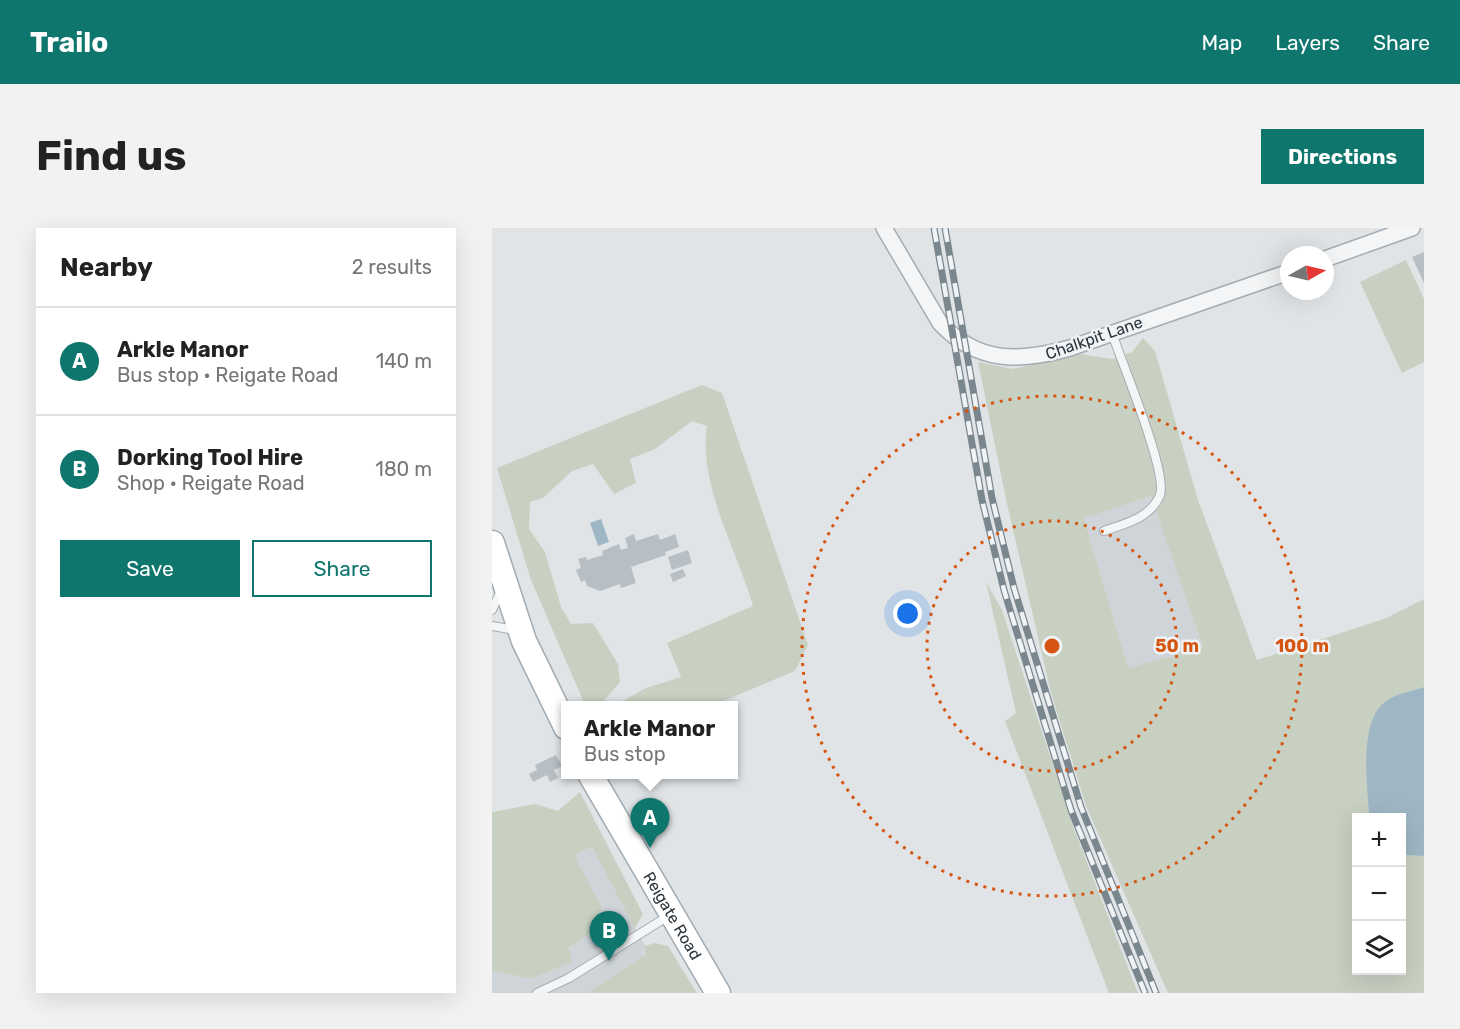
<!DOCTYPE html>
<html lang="en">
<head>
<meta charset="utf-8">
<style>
  :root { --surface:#fff; --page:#f2f2f2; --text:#222; --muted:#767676; --line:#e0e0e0; --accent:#0f766e }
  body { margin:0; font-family:Rubik,sans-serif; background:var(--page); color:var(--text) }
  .controls { position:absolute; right:18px; bottom:18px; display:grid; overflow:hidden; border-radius:0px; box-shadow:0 6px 24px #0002 }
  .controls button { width:54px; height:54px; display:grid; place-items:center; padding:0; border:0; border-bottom:2px solid var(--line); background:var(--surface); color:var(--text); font:30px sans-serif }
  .compass { position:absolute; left:788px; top:18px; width:54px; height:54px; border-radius:50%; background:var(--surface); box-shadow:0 6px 24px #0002; rotate:82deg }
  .you { position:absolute; left:416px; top:386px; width:21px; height:21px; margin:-15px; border:4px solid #fff; border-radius:50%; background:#1a73e8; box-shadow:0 0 0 9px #1a73e833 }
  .badge { display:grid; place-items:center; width:39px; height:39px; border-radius:50%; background:var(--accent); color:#fff; font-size:20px; font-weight:700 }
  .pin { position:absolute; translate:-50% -50px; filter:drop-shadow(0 2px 3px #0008) }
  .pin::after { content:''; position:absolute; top:32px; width:21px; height:18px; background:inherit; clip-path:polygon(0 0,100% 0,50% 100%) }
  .popup { position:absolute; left:69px; top:473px; width:177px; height:78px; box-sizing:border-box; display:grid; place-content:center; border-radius:0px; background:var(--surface); filter:drop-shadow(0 2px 4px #0005); font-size:20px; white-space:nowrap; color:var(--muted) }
  .popup b { font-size:22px; color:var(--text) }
  .popup::after { content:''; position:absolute; left:50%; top:100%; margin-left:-12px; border:12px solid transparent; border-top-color:var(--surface) }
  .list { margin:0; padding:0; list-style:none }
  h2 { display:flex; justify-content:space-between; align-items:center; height:78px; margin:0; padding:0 24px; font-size:26px }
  h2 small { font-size:20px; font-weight:400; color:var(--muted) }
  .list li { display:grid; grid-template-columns:39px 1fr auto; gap:18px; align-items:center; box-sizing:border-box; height:108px; padding:0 24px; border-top:2px solid var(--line) }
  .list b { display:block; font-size:22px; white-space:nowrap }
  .list p { margin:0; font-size:20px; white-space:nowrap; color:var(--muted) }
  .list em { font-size:20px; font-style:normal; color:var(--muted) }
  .actions { display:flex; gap:12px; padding:18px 24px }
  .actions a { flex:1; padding:14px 0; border:2px solid var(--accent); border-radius:0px; text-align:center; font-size:21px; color:var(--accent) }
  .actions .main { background:var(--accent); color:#fff }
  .icon { flex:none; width:33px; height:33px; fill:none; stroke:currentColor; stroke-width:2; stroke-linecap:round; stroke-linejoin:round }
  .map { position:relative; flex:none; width:932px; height:765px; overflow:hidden; border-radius:0px }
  header { display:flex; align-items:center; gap:36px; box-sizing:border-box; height:84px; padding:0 30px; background:var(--accent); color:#fff }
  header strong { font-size:28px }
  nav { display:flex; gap:33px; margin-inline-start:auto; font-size:21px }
  .intro { display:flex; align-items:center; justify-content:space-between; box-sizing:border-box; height:144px; padding:0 36px }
  h1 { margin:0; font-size:42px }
  .button { padding:15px 27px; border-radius:0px; background:var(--accent); color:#fff; font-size:21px; font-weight:700 }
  main { display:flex; gap:36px; padding:0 36px }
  aside { flex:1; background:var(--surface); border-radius:0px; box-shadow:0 6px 24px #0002 }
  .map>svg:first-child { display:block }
</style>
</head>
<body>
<header>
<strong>Trailo</strong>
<nav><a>Map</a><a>Layers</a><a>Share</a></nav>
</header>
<div class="intro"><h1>Find us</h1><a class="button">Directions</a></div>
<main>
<aside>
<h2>Nearby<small>2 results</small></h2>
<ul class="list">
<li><span class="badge">A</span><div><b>Arkle Manor</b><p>Bus stop · Reigate Road</p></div><em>140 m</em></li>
<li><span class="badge">B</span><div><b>Dorking Tool Hire</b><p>Shop · Reigate Road</p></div><em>180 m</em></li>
</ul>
<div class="actions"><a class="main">Save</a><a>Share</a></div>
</aside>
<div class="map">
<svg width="932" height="765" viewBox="0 0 932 765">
  <rect width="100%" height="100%" fill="#e0e4e7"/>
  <g fill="#cfd4d9">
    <polygon points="660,268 711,421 636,440 592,289"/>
    <polygon points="100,619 153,718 146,765 0,765 0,742 39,751 80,734 77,721 92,708 108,678 82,627"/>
  </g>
  <g fill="#c8d0c2" fill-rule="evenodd">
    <polygon points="914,32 932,71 932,134 910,145 868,54"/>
    <path d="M651 110 663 123 706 272 765 432 892 391 932 371V459L915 464 877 509 875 552 879 589 864 590V742H910V627L932 628V765H676L594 578 559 465 515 276 486 134 521 141 587 126 621 131 640 124ZM659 268 711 420 636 440 592 290Z"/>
    <path d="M210 157 230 165 316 417 303 443 222 477H124L154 460 189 449 175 415 261 378C245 322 206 257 215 198L200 193 163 221 138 231 144 255 122 266 101 236 80 243 51 270 38 274 37 301 53 324 69 379 79 396 101 395 126 436 128 454 108 477H93L39 352 5 240Z"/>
    <polygon points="494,354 510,382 582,601 646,765 617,765 513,493 524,485"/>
    <polygon points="88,564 151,686 143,700 100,619 82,627 109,678 109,697 77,720 80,734 39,751 0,742 0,584 43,576 66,583"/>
    <polygon points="163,715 176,718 205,765 95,765 153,727 153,718"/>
  </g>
  <g fill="#9fb7c4">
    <polygon points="109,291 117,314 106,318 98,295"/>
    <path d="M932 459V628L910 627V590L879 589 877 585C875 556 867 493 893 474 903 466 920 463 932 459Z"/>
  </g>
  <g fill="#b8bfc4">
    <polygon points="932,24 932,55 920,29"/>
    <polygon points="142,306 144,313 166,306 168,312 183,306 187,319 173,324 174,327 139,339 144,355 129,360 128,356 108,363 95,358 93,352 89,354 84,342 89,340 86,331 94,329 95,332 111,327 110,323 127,316 129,322 136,320 133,310"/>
    <polygon points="196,322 200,335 180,342 176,329"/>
    <polygon points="191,341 194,348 181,354 178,346"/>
    <polygon points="64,527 70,538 62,542 66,550 58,554 55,547 41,554 37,546 45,542 43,537"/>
    <polygon points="116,699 122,712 103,720 97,708"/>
  </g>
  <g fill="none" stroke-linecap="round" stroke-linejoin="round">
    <g stroke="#a6acb1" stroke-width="10">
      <g id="lane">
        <path d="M612 303C632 296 659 290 668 267 676 244 629 133 620 105"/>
        <polyline points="0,382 8,365"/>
        <polyline points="0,398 23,402"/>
        <polyline points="45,765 77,750 178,687"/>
      </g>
    </g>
    <g stroke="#a6acb1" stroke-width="18">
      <g id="street">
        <path d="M392 0 448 95C486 136 528 134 578 120L797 44"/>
        <polyline points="833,31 920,0"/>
      </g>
    </g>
    <g stroke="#a1abb2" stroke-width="27">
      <g id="primary">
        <polyline points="0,315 32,413 74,499"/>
        <path id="s1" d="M98 546 226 765"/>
      </g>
    </g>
    <use href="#lane" stroke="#f3f5f6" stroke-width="8"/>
    <use href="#street" stroke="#f3f5f6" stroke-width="15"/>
    <use href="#primary" stroke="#fff" stroke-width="24"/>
    <g stroke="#7b878f" stroke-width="7">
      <g id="rail">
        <polyline points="442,0 490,272 512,362 579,582 653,765"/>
        <polyline points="453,0 500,270 522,360 589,579 664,765"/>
      </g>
    </g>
    <use href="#rail" stroke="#f0f3f5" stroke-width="4.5" stroke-dasharray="14" stroke-linecap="butt"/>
  </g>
  <g fill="none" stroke="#d55511" stroke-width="3" stroke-dasharray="3 6">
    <circle cx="560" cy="418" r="125"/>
    <circle cx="560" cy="418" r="250"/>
  </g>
  <g text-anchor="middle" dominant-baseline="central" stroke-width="5" stroke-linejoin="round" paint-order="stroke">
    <g font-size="16" fill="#2b353d" stroke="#f0f3f5">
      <text transform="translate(602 110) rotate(-19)">Chalkpit Lane</text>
      <text stroke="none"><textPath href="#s1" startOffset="164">Reigate Road</textPath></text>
    </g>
  </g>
  <circle cx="560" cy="418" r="9" fill="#d55511" stroke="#f0f3f5" stroke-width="3"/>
  <g font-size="18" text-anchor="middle" font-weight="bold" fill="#d55511" stroke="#f0f3f5" stroke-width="5" stroke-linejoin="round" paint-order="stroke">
    <text x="685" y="424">50 m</text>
    <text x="810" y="424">100 m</text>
  </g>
</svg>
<div class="controls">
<button>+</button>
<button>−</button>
<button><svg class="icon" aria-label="layers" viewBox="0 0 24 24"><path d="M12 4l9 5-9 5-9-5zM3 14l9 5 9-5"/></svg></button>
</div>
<svg class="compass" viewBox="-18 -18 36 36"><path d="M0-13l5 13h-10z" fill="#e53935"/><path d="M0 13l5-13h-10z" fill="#767676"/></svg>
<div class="you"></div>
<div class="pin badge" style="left:158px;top:620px">A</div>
<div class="popup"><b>Arkle Manor</b>Bus stop</div>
<div class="pin badge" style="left:117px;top:733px">B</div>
</div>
</main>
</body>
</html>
